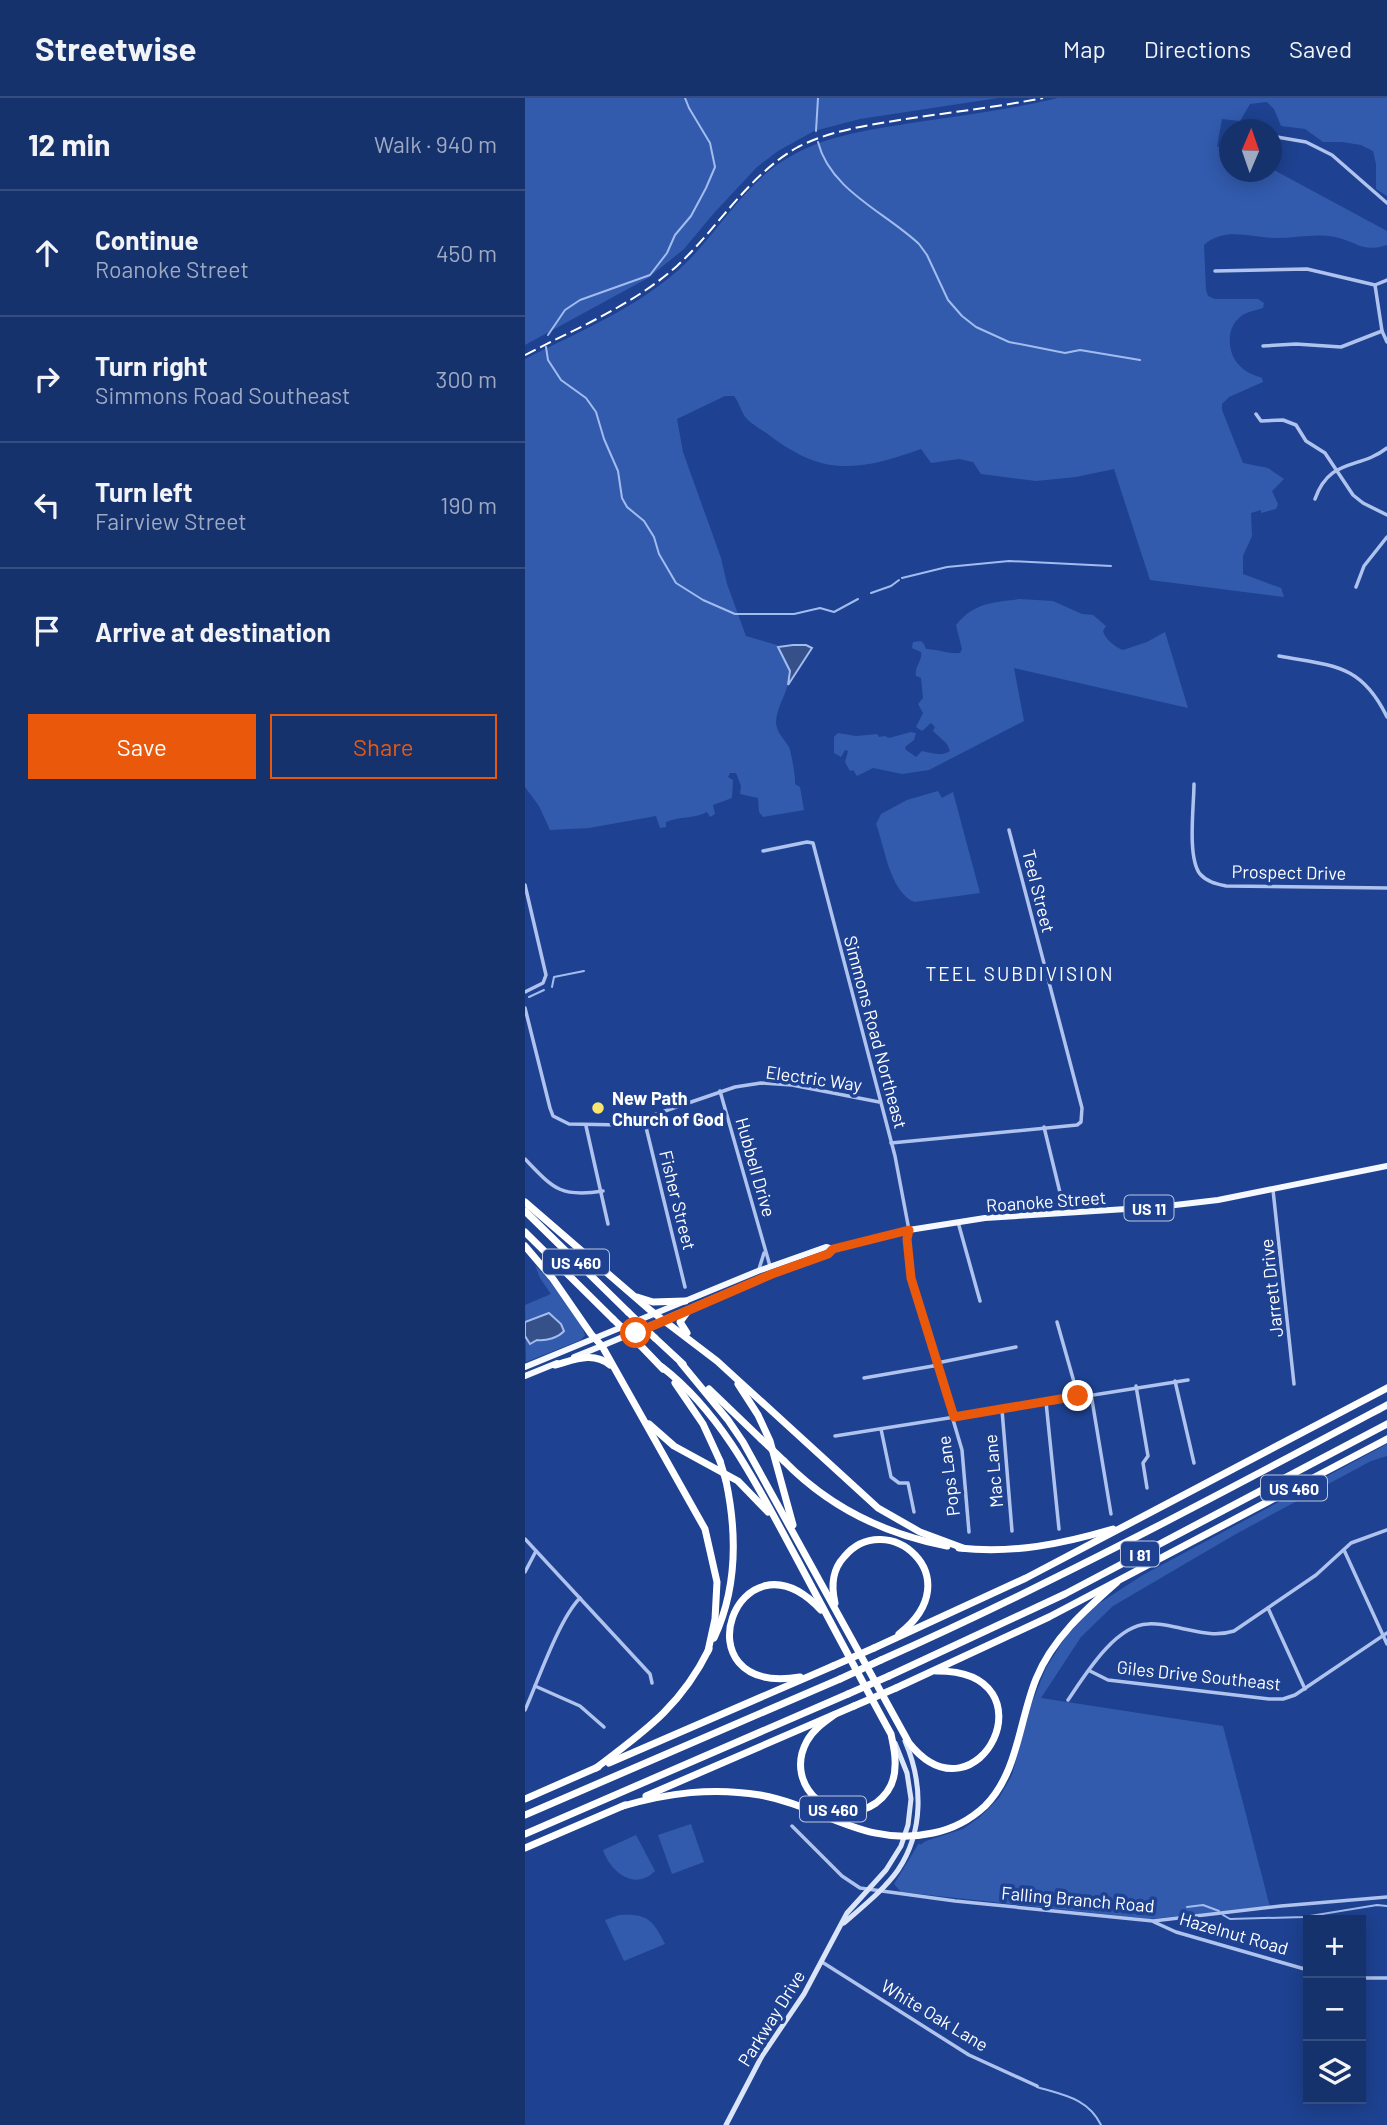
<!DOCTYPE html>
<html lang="en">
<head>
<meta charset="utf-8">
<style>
  :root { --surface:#16326d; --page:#1f3a72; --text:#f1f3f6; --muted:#9eaac2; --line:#354d80; --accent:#ea580c }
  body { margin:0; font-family:Barlow,sans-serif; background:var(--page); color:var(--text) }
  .controls { position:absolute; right:21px; bottom:21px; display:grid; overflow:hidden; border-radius:0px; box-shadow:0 4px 18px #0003 }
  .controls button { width:63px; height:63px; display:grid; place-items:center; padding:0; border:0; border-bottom:2px solid var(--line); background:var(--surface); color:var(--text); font:35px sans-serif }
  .compass { position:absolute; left:694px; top:21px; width:63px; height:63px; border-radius:50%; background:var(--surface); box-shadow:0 4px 18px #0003; rotate:2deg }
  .stop { position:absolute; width:21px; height:21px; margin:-16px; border:5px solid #ea580c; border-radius:50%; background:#fff }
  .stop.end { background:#ea580c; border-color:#fff; box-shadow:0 2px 7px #0008 }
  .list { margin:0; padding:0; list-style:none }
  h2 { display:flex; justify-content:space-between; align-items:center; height:91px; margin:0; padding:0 28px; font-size:30px }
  h2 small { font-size:23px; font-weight:400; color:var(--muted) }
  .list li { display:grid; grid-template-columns:46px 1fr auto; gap:21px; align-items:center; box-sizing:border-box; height:126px; padding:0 28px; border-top:2px solid var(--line) }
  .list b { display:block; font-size:26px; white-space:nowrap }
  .list p { margin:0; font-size:23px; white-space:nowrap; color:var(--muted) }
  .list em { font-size:23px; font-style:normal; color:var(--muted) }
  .actions { display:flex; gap:14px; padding:21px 28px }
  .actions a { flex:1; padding:16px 0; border:2px solid var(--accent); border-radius:0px; text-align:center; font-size:24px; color:var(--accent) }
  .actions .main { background:var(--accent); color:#fff }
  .icon { flex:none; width:38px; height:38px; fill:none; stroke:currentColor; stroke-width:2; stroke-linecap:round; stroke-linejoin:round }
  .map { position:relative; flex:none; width:862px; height:2027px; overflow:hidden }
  header { display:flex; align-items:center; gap:42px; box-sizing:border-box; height:98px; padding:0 35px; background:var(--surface); border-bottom:2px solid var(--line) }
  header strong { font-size:33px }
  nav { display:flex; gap:38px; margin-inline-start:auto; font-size:24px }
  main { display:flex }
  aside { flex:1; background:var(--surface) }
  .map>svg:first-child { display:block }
</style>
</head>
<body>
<header>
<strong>Streetwise</strong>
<nav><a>Map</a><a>Directions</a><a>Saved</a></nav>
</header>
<main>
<aside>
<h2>12 min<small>Walk · 940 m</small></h2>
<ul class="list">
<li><svg class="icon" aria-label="ahead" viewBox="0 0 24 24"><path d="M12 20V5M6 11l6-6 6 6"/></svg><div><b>Continue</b><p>Roanoke Street</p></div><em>450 m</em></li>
<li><svg class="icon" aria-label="right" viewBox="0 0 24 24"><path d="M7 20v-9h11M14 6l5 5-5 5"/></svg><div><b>Turn right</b><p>Simmons Road Southeast</p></div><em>300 m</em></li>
<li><svg class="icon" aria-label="left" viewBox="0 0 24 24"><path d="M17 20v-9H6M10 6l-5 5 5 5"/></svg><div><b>Turn left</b><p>Fairview Street</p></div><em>190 m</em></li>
<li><svg class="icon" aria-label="arrive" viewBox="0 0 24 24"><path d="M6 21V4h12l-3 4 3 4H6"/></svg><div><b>Arrive at destination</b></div></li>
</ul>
<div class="actions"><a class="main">Save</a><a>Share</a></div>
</aside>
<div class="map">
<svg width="862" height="2027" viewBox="0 0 862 2027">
  <rect width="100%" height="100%" fill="#1e4291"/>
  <g fill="#325bae">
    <polygon points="0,0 473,0 335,21 289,33 253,53 232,69 189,115 159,151 123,180 0,247"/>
    <path d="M533 0H862V98L851 91V66L848 53 836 47 817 44H798L780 31 756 28 749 11 742 4 725 6 715 23 697 21 692 48 704 58V74H746L747 71 862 133V147C838 155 832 144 810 139 790 135 771 140 751 140 726 140 700 128 679 147L681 192 683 198 690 201H733L739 205 738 210C729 213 719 214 713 221 701 232 703 255 713 266 720 274 728 277 737 280L738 284 704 299 697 306V312L718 365 743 370 759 381 747 393 753 406 751 411 736 415V412L726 415 727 438 718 458V476L756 490 759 499 625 482 589 371 551 379 511 383 456 376 448 364 434 361 406 365 396 351C334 373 299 379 244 337 237 332 228 327 222 321 216 315 215 305 209 298H200L152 321 158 354 196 460 202 486 221 538 252 547C255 556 263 563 264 572 267 590 251 607 251 625 252 635 259 641 264 649 266 653 271 681 270 686L275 689 279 712 238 719 234 714 233 700 215 696 216 688 211 675H205L203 679 208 682 207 700 188 707 190 716 185 719 182 714C169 721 154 718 141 724V729L135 730 131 718 64 730 25 732 14 708 0 689V261C55 233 115 209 160 166 196 131 222 81 268 57 302 38 342 32 380 26 431 18 483 12 533 0Z"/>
    <path d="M494 501 528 503 557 516 568 517 581 528 578 533C580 541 590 549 598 552L622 544 640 534 663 610 489 570 499 623 404 672 377 676 348 670 332 678 328 672 325 673 320 664 323 653 320 652 316 659 309 655V639L313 635 331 638 352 636 354 639 360 638 364 640 386 634 391 635 389 642 380 649 381 652 391 659 397 653C407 655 416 659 425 653L422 646 408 633 410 629 406 625 397 633 391 629 398 615 393 606 398 600 396 580 391 578C389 569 398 562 396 554L387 550 388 544 396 543 399 546 401 551C412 551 421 556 435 555L437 551 431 527C450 504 466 505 494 501Z"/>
    <path d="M413 693 417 700 428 694 455 795 389 804C364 792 360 749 351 726L356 716 382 702Z"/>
    <path d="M10 1167C27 1185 53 1214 60 1237L56 1242 1 1264 0 1207 26 1196 15 1180Z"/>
    <polygon points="862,1346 862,1358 846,1363 711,1436 588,1508 556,1539 516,1600 698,1628 745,1809 624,1821 376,1794 369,1786 394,1745 395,1747 401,1743 438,1731 455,1719 474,1700 487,1677 506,1607 521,1570 541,1538 570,1508 618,1477"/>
    <polygon points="166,1726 179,1764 147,1776 133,1737"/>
    <path d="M111 1737 130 1773C110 1793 86 1775 78 1752Z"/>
    <path d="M94 1817C122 1815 128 1822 140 1846L99 1863 80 1822Z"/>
  </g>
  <g fill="#36508a" stroke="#a2bcef" stroke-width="2">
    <polygon points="268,547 281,547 287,550 263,587 265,573 253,549"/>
    <path d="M24 1215 36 1226 39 1233C33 1240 21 1243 12 1242L5 1246 0 1238V1224Z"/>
  </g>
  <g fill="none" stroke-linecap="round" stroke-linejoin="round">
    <g stroke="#a2bcef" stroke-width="2">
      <polyline points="291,33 293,0"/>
      <path d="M293 44C305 92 360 114 394 146L402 157 423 202 437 218 451 229 484 244 505 248 540 255 555 252 615 262"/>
      <polyline points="23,237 40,212 55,202 125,177 142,155 150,137 166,118 181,90 190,69 185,45 164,10 160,0"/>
      <polyline points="21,249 23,262 36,282 61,300 71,314 79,341 93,373 97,400 102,409 119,423 129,439 134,456 151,485 178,502 210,516 269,516 295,510 309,514 333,501"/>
      <polyline points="377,480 422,469 484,463 586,468"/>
      <polyline points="346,495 366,488 374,482"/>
      <polyline points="27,889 29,879 59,873"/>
      <polyline points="4,899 19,892"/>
      <polyline points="662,1809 678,1807 694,1813"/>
      <polyline points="698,1817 705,1821 779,1819 852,1807 862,1808"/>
      <path d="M512 1989C538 1997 563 2000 576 2027"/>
    </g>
    <g stroke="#afc3ee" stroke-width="3.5">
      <polyline points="746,38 781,44 807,57 862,105"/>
      <polyline points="690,173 782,171 850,187 862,182"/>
      <polyline points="850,187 857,233 862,244"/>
      <polyline points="738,248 771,246 816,249 857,233"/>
      <polyline points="731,316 736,323 758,322 771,327 781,343 800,355 828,397 838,405 862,417"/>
      <path d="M790 401C805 359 834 372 862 350"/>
      <polyline points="831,489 839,468 862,439"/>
      <path d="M754 558C807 568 836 565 862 619"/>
      <path d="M669 686C669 708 662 759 675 776 682 784 692 786 701 788L862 790"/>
      <polyline points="238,753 282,744 288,745 370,1058 384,1132 382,1141 386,1180 437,1352 444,1434"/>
      <polyline points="0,787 21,877 18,885 0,894"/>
      <polyline points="0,910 25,1010 28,1018 44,1026 99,1027 210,989 236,985 267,987 354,1004"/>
      <polyline points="195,993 245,1168"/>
      <polyline points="119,1021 160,1189"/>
      <polyline points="61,1028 83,1126"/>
      <polyline points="519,1029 540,1115"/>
      <polyline points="366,1045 552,1027 556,1024 557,1010 484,732"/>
      <path d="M0 1061C28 1090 35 1100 78 1093"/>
      <polyline points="748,1092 769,1286"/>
      <polyline points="433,1124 455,1203"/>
      <polyline points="234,1171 239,1155"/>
      <polyline points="532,1224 553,1298"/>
      <polyline points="339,1280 408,1268 412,1265 491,1249"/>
      <polyline points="650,1283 669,1365"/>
      <polyline points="611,1288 623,1358 618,1365 622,1390"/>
      <polyline points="566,1296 586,1416"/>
      <polyline points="521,1304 534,1431"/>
      <polyline points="477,1312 487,1433"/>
      <polyline points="356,1331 366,1379 374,1385 383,1385 389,1414"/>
      <polyline points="310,1338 663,1282"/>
      <polyline points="0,1441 125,1576 127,1585"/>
      <polyline points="819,1452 862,1546"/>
      <polyline points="0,1474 11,1453"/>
      <polyline points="743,1510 780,1591"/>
      <polyline points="565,1573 583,1582 744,1601 758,1601 770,1597 862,1535"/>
      <polyline points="10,1588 55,1608 79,1629"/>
      <path d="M543 1602C560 1577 590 1527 623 1526 634 1525 645 1528 655 1530 674 1534 690 1539 709 1533L791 1477 826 1445 862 1432"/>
      <path d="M0 1612C13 1583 34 1521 55 1500"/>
      <polyline points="267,1728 317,1778 335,1790 430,1803 628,1823 756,1808 862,1799"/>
      <polyline points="629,1824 651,1834 783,1872"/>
      <polyline points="297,1864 444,1957 512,1988"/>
      <polyline points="836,1880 862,1880"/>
    </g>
    <g stroke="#dbe5fa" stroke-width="5">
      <path d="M319 1825C337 1809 359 1792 373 1772 399 1733 398 1685 380 1643"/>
      <polyline points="201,2027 237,1958 279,1896 322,1815 361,1772 376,1748 383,1727 386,1701 382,1675 370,1645"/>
    </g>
    <g stroke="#f5f8ff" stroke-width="6">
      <path d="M49 1259C134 1226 216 1184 303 1156L308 1151"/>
      <polyline points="0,1269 233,1173 301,1149 308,1151 384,1132 460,1120 633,1109 693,1102 862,1068"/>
      <polyline points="0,1278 32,1265"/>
    </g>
    <g stroke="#fff" stroke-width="7">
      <polyline points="0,1104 125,1212 192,1263 353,1410 395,1434 438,1450"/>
      <polyline points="0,1113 103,1214"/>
      <polyline points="0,1134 88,1221"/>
      <polyline points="0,1148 28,1181 66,1236 77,1248 180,1431 192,1484 190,1521 183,1553"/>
      <polyline points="112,1199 128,1204 160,1203"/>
      <polyline points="162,1235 155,1224 163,1213"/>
      <polyline points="130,1240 158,1266"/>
      <polyline points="115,1247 138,1271"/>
      <path d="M156 1265 203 1322 218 1344 384 1645C453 1731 532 1572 411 1573"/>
      <path d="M30 1267C49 1262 68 1253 85 1267"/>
      <path d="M137 1269C200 1318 235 1393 272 1461 303 1519 334 1578 366 1636 368 1646 371 1657 370 1668 370 1683 363 1696 351 1705 310 1733 257 1688 282 1643 288 1632 298 1625 309 1617"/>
      <polyline points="150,1285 178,1326 195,1363"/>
      <polyline points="213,1286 233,1317 245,1343 268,1427"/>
      <polyline points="184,1291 236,1341"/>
      <polyline points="124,1326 149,1348 213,1383 243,1414"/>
      <path d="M259 1363C304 1409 359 1436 422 1448"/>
      <path d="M434 1450C488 1456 537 1446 588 1431"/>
      <path d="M310 1505C306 1488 307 1472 319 1459 361 1408 448 1479 374 1536"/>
      <path d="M189 1540C212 1491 212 1435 201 1383"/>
      <polyline points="349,1550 501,1480 862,1290"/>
      <path d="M356 1562C529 1485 695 1396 862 1307"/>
      <polyline points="364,1578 540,1496 862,1326"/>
      <path d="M275 1579C150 1599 213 1423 296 1512"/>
      <polyline points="371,1590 524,1519 862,1341"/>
      <polyline points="84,1665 308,1568"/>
      <path d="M71 1670C120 1633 156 1608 184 1551"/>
      <polyline points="121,1698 329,1608"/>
      <polyline points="0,1701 73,1669"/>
      <path d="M98 1708C143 1695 187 1689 235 1697 297 1708 340 1750 408 1735 428 1731 445 1722 460 1708 493 1675 494 1623 511 1581 527 1541 560 1512 592 1484"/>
      <polyline points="0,1717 315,1581"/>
      <polyline points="0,1736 323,1596"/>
      <polyline points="0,1750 100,1707"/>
    </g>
    <path stroke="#fff" stroke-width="2" stroke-dasharray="12 5" stroke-linecap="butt" d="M0 257C52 230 108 207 152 168 193 130 223 77 273 49 306 32 345 27 381 21 427 14 473 9 518 0"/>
    <g stroke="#fff" stroke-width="7">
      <polyline points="103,1214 130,1240"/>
      <polyline points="88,1221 115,1247"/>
      <polyline points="236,1341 259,1363"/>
      <polyline points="195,1363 201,1383"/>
      <polyline points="308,1568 349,1550"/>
      <polyline points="315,1581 356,1562"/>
      <polyline points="323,1596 364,1578"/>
      <polyline points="329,1608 371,1590"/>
    </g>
  </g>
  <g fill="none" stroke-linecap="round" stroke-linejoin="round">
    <polyline stroke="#ea580c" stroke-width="9" points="111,1235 247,1176 303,1156 308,1151 384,1132 382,1141 386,1180 429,1319 553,1298"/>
  </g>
  <circle fill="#fce56e" stroke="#1e4291" stroke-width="2.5" cx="73" cy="1010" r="7"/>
  <g text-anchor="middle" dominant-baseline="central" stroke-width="7" stroke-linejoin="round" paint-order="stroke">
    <g fill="#1e4291" stroke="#bcc6de" stroke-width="2">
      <rect x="599.5" y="1097.5" width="49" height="25" rx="5"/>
      <rect x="18" y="1151.5" width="66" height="25" rx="5"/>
      <rect x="736" y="1377.5" width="66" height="25" rx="5"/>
      <rect x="596" y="1443.5" width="38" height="25" rx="5"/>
      <rect x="275" y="1698.5" width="66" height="25" rx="5"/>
    </g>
    <g font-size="16" font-weight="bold" fill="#fff">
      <text x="624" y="1110">US 11</text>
      <text x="51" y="1164">US 460</text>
      <text x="769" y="1390">US 460</text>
      <text x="615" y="1456">I 81</text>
      <text x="308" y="1711">US 460</text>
    </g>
    <g font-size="18" fill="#fff" stroke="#1e4291">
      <text transform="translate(764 774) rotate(1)">Prospect Drive</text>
      <text transform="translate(514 793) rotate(76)">Teel Street</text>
      <text transform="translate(351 934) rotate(75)">Simmons Road Northeast</text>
      <text transform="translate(289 980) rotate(8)">Electric Way</text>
      <text transform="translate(231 1069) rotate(74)">Hubbell Drive</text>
      <text transform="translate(153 1102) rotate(76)">Fisher Street</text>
      <text transform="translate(521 1103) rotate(-4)">Roanoke Street</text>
      <text transform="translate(746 1190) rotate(-96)">Jarrett Drive</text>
      <text transform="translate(468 1373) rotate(-95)">Mac Lane</text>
      <text transform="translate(423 1378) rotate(-97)">Pops Lane</text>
      <text transform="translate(674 1577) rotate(6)">Giles Drive Southeast</text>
      <text transform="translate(553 1801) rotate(5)">Falling Branch Road</text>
      <text transform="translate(709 1835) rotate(16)">Hazelnut Road</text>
      <text transform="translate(410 1917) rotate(31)">White Oak Lane</text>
      <text transform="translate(246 1920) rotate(-58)">Parkway Drive</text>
    </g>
    <g font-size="18" font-weight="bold" fill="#fff" stroke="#1e4291" text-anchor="start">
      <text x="87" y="1000">New Path<tspan x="87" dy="21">Church of God</tspan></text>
    </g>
    <g font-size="19" letter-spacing="2" fill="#fff" stroke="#1e4291">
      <text x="495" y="875">TEEL SUBDIVISION</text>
    </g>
  </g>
</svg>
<div class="controls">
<button>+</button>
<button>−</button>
<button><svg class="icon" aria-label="layers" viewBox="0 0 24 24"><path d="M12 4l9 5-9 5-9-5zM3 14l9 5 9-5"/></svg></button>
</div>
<svg class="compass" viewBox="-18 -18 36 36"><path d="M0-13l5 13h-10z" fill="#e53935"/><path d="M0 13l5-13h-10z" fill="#9eaac2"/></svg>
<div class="stop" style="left:111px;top:1235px"></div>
<div class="stop end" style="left:553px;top:1298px"></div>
</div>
</main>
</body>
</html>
